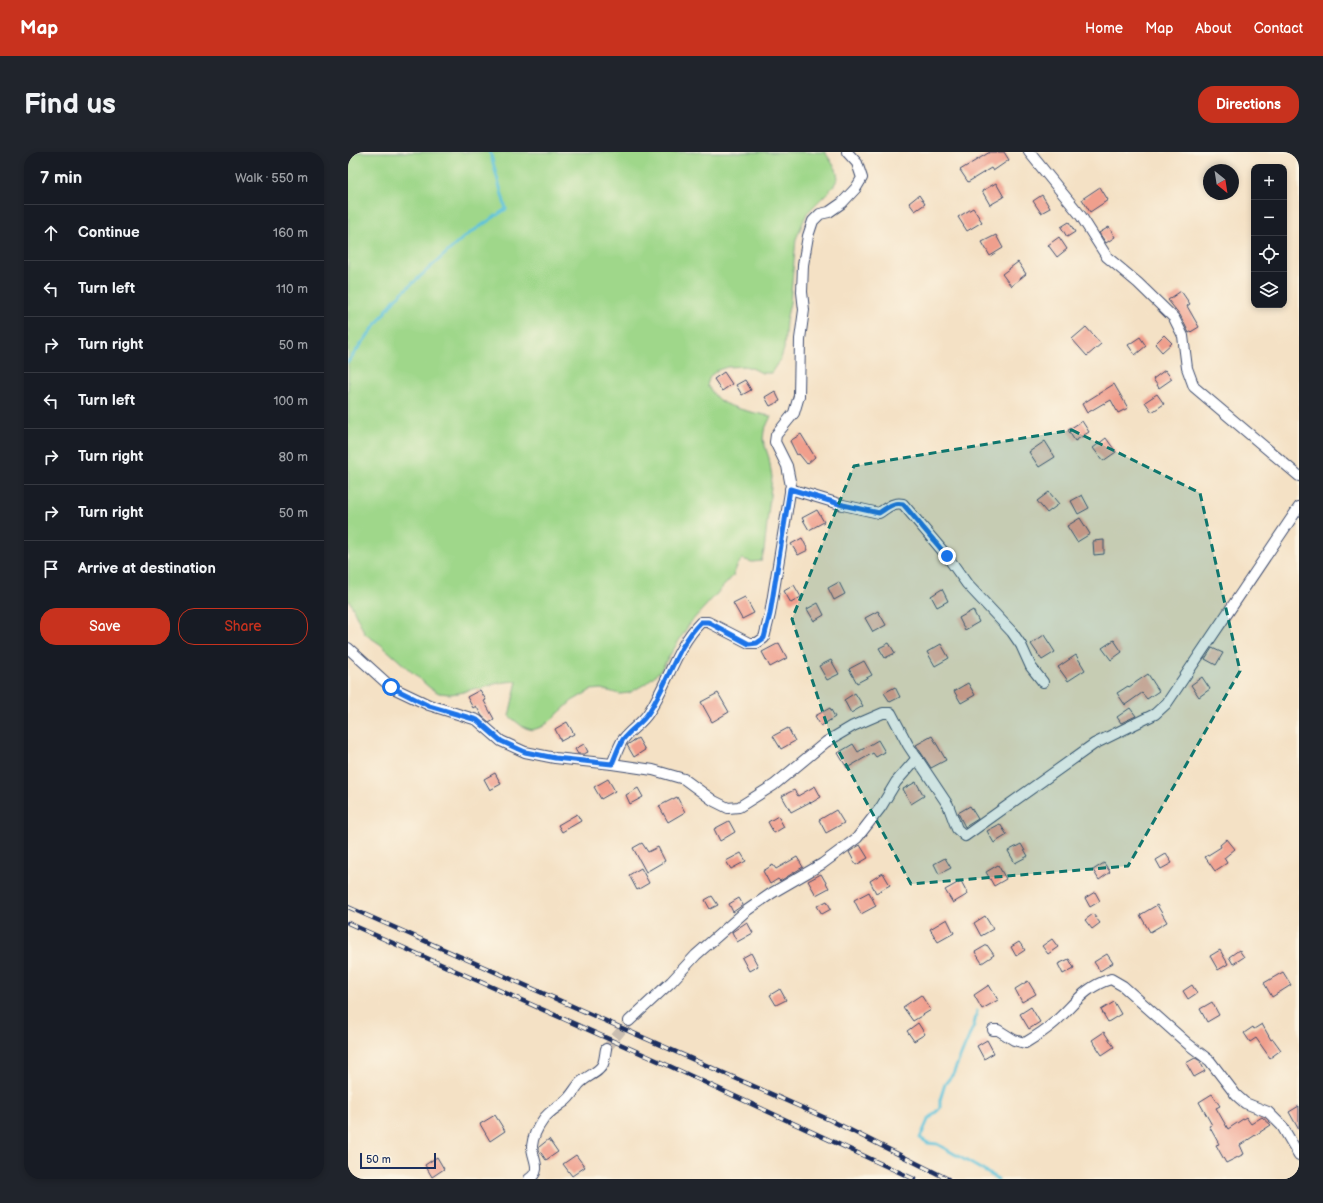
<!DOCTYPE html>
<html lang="en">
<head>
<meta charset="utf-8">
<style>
  :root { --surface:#171b24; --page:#20242c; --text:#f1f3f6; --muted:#9ea1a6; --line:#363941; --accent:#c8321e }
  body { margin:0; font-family:"Balsamiq Sans",sans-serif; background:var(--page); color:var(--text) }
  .controls { position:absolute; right:12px; top:12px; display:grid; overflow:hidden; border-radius:8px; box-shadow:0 2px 6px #0003 }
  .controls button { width:36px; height:36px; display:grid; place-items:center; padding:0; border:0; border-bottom:1px solid var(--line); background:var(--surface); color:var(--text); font:20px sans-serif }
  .compass { position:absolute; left:855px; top:12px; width:36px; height:36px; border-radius:50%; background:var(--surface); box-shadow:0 2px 6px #0003; rotate:150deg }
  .scale { position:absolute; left:12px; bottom:10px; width:76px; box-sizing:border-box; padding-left:4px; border:2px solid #1b2f5e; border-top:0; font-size:11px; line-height:14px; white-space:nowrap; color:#1b2f5e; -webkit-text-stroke:3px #fcf5e5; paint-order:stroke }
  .stop { position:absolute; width:12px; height:12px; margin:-9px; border:3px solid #1a73e8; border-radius:50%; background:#fff }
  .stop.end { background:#1a73e8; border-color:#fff; box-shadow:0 1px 4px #0008 }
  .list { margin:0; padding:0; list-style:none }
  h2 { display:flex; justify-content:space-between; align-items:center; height:52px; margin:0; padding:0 16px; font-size:17px }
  h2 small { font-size:13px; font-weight:400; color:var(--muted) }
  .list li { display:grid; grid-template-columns:26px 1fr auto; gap:12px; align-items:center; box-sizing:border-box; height:56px; padding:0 16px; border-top:1px solid var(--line) }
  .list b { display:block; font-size:15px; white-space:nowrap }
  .list em { font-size:13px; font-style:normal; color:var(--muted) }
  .actions { display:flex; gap:8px; padding:12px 16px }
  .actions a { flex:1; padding:9px 0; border:1px solid var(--accent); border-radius:16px; text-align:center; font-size:14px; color:var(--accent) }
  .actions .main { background:var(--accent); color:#fff }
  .icon { flex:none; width:22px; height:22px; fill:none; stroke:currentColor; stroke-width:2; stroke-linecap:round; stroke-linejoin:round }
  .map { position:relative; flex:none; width:951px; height:1027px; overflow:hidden; border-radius:16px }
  header { display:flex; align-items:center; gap:24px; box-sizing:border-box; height:56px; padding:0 20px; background:var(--accent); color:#fff }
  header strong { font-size:19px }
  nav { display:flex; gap:22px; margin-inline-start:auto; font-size:14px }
  .intro { display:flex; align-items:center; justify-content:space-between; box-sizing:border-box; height:96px; padding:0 24px }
  h1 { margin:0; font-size:28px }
  .button { padding:10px 18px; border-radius:16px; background:var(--accent); color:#fff; font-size:14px; font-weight:700 }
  main { display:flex; gap:24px; padding:0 24px }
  aside { flex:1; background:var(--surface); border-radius:16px; box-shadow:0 2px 6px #0003 }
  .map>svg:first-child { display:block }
</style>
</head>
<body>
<header>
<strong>Map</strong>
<nav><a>Home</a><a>Map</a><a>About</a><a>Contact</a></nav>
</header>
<div class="intro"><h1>Find us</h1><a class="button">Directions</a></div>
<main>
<aside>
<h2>7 min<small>Walk · 550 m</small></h2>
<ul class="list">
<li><svg class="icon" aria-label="ahead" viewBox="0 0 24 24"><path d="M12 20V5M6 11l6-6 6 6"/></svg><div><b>Continue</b></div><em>160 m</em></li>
<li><svg class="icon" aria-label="left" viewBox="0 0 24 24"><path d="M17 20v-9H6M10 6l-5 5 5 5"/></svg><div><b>Turn left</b></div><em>110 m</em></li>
<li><svg class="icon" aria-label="right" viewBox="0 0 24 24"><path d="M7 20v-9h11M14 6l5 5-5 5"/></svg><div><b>Turn right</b></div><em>50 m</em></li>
<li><svg class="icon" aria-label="left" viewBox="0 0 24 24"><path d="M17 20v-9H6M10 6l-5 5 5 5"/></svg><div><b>Turn left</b></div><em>100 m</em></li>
<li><svg class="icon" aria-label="right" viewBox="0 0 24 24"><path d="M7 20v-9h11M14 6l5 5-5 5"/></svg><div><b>Turn right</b></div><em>80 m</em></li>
<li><svg class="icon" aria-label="right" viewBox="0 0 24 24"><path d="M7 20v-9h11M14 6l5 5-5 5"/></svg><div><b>Turn right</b></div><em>50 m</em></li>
<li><svg class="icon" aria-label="arrive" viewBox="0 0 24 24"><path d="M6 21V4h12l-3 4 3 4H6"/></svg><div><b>Arrive at destination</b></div></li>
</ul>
<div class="actions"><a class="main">Save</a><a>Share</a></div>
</aside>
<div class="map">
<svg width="951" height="1027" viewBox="0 0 951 1027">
  <rect width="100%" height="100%" fill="#fcf5e5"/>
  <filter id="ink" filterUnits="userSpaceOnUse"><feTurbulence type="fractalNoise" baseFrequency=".025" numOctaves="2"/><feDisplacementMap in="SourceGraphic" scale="8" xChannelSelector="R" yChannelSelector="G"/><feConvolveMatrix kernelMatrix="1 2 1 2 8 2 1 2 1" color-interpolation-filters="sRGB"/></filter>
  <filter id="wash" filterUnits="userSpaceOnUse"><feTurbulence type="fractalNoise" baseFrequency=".012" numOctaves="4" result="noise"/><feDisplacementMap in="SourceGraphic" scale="16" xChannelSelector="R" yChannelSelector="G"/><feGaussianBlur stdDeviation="0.9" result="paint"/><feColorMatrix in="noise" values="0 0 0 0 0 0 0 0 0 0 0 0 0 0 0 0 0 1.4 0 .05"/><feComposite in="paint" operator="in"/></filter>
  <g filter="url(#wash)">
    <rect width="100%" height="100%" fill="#f4e1c5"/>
    <path fill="#9fd78a" stroke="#5d8374" d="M0 0H477L488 17 490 26 485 35 459 61 448 87 442 151 438 169 436 197 433 206 423 221H414L406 217 397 214 379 215 370 218 362 224 359 233C362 237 365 242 369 246 377 255 410 262 423 264L416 279 415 288 421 306 424 325 416 399 413 409 404 410 394 407 389 414 385 424 342 471 312 519 297 532 281 541 272 542 253 537 243 538 224 549 201 570 194 575 184 578 175 575 161 564 169 529C155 530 144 531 132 538L129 536 111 541 101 542 91 541 82 536 32 492 17 482 2 450 0 449Z"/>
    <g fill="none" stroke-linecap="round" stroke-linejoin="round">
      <g stroke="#5ec3db" stroke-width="3">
        <polyline points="0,210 47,147 115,86 158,57 142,0"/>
        <polyline points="629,859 626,873 605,922 597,932 592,948 592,956 580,968 572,986 580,991 589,992 650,1027"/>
      </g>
    </g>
    <g id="blocks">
      <g fill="#f09f8d">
        <polygon points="642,0 656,0 661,8 645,19 643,16 620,30 612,18"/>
        <polygon points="648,31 656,45 642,53 634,39"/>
        <polygon points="752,35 760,48 742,60 734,47"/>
        <polygon points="571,43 577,52 567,59 561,51"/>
        <polygon points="694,43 702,56 693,61 685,49"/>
        <polygon points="625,56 634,70 619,79 610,65"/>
        <polygon points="721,70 727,80 719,85 713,75"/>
        <polygon points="761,75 767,85 758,91 751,81"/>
        <polygon points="648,83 655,96 642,104 634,90"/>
        <polygon points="711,85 719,97 709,105 700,93"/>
        <polygon points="670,110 678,122 663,134 654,122"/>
        <polygon points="833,139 842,152 839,154 851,175 841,181 832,163 820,148"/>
        <polygon points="738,175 753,192 739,204 724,187"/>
        <polygon points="816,183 824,191 814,200 807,192"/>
        <polygon points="792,185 798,194 787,203 780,193"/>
        <polygon points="817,218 824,227 811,236 805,227"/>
        <polygon points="376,220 384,232 374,239 366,227"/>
        <polygon points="397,228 403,238 394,243 388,233"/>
        <polygon points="766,232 780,256 770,261 763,248 756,252 756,251 739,261 734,252"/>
        <polygon points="427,239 432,249 422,254 417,245"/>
        <polygon points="809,242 816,252 804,260 797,250"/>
        <polygon points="734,269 741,280 727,289 720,278"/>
        <polygon points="453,282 467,305 459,312 451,302 449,303 442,289"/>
        <polygon points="758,286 768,300 755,309 745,296"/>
        <polygon points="697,289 707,305 691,315 681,300"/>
        <polygon points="701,340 711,352 699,361 689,349"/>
        <polygon points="734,343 741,356 730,362 723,349"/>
        <polygon points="469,358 476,370 461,378 454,366"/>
        <polygon points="732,366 742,382 729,390 719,374"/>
        <polygon points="454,386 460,398 450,403 443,392"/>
        <polygon points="756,388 756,402 746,403 745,389"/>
        <polygon points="491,430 497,442 486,448 480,436"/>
        <polygon points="446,433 453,445 443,451 436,439"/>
        <polygon points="594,437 600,449 589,455 583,444"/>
        <polygon points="397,445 406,461 394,467 385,451"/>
        <polygon points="470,451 476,463 466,469 459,457"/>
        <polygon points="625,458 631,470 617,478 611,466"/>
        <polygon points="530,459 538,473 525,480 517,466"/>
        <polygon points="696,483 707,500 694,508 683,492"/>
        <polygon points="766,488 774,500 763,508 754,496"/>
        <polygon points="431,491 439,506 422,515 414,500"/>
        <polygon points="541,491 547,501 537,506 531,496"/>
        <polygon points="593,492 601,506 587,514 579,500"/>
        <polygon points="864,496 875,501 868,513 857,507"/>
        <polygon points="728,503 737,518 720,529 710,515"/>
        <polygon points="483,508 491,522 479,528 471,514"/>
        <polygon points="516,509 524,523 509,531 501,517"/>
        <polygon points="800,522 811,539 799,547 794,541 777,553 769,541 780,534 781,535"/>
        <polygon points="854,525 862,537 851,545 843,533"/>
        <polygon points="620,531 627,543 613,551 606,539"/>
        <polygon points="547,535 552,545 542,550 536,541"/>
        <polygon points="132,538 138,548 136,549 146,567 141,570 134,564 128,554 125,556 119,545"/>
        <polygon points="370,541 381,560 364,570 353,550"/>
        <polygon points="507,541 515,554 503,561 496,548"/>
        <polygon points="482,556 487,565 473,574 467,564"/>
        <polygon points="782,556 788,564 773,571 769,565"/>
        <polygon points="219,570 226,582 213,589 207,577"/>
        <polygon points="440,576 447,589 433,597 425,584"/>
        <polygon points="584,584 598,608 583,616 568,593"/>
        <polygon points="290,586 297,598 286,605 279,593"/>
        <polygon points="530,588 537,600 528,605 525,601 499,616 490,601 505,592 510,600"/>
        <polygon points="236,592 240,600 236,602 230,602 227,597"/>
        <polygon points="147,621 153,632 142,638 136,627"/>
        <polygon points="260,627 267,639 253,647 246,635"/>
        <polygon points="568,630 576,644 563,652 555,637"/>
        <polygon points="467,634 473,645 463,651 462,650 443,660 434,644 446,638 450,644"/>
        <polygon points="290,636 295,645 282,652 278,643"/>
        <polygon points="329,645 337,660 320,670 311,654"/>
        <polygon points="622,654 630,667 617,675 610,661"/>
        <polygon points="488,658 496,671 478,681 471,668"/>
        <polygon points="229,662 233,669 214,680 210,673"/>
        <polygon points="430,664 436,675 426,681 420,670"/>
        <polygon points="381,669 387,680 372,689 366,677"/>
        <polygon points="652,672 659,683 646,691 639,679"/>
        <polygon points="879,687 887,697 876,706 879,711 867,719 857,705 873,695 872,693"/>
        <polygon points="294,691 300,700 310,695 317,709 298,720 285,696"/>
        <polygon points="673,692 680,704 667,711 660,699"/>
        <polygon points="512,693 520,706 508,713 501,700"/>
        <polygon points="393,701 398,709 383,717 378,709"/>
        <polygon points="818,702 824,711 813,717 808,708"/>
        <polygon points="449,705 455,715 432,729 430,727 422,732 415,719 425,713 428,717"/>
        <polygon points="597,706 603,716 591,722 586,712"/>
        <polygon points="756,711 762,720 751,728 745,718"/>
        <polygon points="650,713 658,727 646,734 638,720"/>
        <polygon points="293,716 301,731 289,738 281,723"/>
        <polygon points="535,721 542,733 528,741 522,729"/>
        <polygon points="473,722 481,736 468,743 460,729"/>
        <polygon points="613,729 620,742 605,751 597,738"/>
        <polygon points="521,740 528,754 513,762 506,748"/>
        <polygon points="747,740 752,749 742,755 737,746"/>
        <polygon points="364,744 370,753 362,757 357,748"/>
        <polygon points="391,746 395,753 385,760 381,752"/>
        <polygon points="479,749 483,757 474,762 469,754"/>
        <polygon points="809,753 819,770 802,780 792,763"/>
        <polygon points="745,762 752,771 744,777 737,768"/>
        <polygon points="637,764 645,777 633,784 626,771"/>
        <polygon points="599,767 606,781 590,790 582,777"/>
        <polygon points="399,770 405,781 389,790 384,780"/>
        <polygon points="704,787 710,795 700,802 694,794"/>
        <polygon points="671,790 677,798 668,804 663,795"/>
        <polygon points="639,793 646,803 634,811 627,800"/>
        <polygon points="872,798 880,812 870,818 862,804"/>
        <polygon points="891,798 896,805 885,812 881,805"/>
        <polygon points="403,801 410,814 401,819 394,806"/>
        <polygon points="759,802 765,811 752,819 746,810"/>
        <polygon points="721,807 726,816 715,822 710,812"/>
        <polygon points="935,820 943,833 924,845 916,831"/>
        <polygon points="680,829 688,842 674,850 667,837"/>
        <polygon points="641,833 650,848 634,857 626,843"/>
        <polygon points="844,833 849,841 840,847 835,839"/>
        <polygon points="432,837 438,848 428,853 422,843"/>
        <polygon points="573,843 583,858 565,869 555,855"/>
        <polygon points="766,850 773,862 760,870 753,858"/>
        <polygon points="864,850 871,863 859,870 852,857"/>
        <polygon points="683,855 692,870 681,877 672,862"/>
        <polygon points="570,871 577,882 566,889 559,879"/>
        <polygon points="914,872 923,888 925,887 933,898 922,906 908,886 902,890 896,881 905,875 906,877"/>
        <polygon points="756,880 766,895 754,903 744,888"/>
        <polygon points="639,888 646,901 636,907 629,894"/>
        <polygon points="847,906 851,908 857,919 846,925 838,911"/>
        <polygon points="864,942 872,954 868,956 880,977 898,965 903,972 914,965 923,973 892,993 896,1002 878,1011 868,993 871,992 861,974 864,973 851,950"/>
        <polygon points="951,954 951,978 941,960"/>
        <polygon points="147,963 157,979 142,989 132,972"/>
        <polygon points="201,987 210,1000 198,1008 191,998 191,995"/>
        <polygon points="228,1003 237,1015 224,1024 215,1012"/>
        <polygon points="89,1005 96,1017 84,1025 77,1013"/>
      </g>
    </g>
  </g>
  <g filter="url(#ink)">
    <use href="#blocks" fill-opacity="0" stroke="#3c4a6d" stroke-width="1"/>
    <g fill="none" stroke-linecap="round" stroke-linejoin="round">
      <polyline stroke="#c9bdb0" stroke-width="10" stroke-dasharray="10 5" stroke-linecap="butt" points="258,897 281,869"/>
      <g stroke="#3c4a6d" stroke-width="12">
        <g id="street">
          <polyline points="681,0 733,64 759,105 790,131 826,166 835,184 839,216 846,235 951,324"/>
          <path d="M442 337 495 353 531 361C539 356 544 350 555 352L599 404 619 432 664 480 673 493 683 515 695 530"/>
          <polyline points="0,496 43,535 81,553 129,568 153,589 177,600 207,606 264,612 305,618 336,627 366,649 380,656 391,655 426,633 478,590 505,574 535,561 543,561 560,593 600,653 609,677 617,684 746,592 807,562 819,551 951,355"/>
          <path d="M264 612C267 605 270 596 274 589 281 578 294 572 301 560 320 531 328 495 353 470H360L401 491H409L416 486 422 462 443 334 439 314 427 290 428 283 446 261 451 244 452 187 456 158 454 140 455 113 460 84 465 69 472 62 481 60 494 51 508 36 514 26 509 11 499 0"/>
          <polyline points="281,869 323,830 348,803 398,759 424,741 474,712 509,686 533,655 548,630 569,606"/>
          <path d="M645 878H650L666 888 677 891C687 885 698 878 707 870 727 852 736 835 763 827L775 834 840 892 862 909 888 943 897 951 920 960 934 974 951 1003"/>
          <path d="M181 1027C195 1018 184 1007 184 994 185 984 189 976 195 968 200 960 208 956 216 950 223 945 226 938 231 932 238 924 251 921 255 912 257 907 257 901 258 897"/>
        </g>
      </g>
      <use href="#street" stroke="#fff" stroke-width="10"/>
      <g stroke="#1b2f5e" stroke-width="4.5">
        <g id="rail">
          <polyline points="0,755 482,968 600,1027"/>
          <polyline points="0,771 317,912 566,1027"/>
        </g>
      </g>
      <use href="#rail" stroke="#fcf5e5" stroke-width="3" stroke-dasharray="9" stroke-linecap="butt"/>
    </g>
  </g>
  <g fill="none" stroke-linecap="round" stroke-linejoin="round" filter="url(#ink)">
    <path stroke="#1a73e8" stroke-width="5" d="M43 535 81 554 129 568 153 589 177 600 207 606 264 612C267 605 270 596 274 589 281 578 294 572 301 560 320 531 328 495 353 470H360L401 492 409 491 416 486 422 462 442 337 495 353 531 361C539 356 544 350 555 352L599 404"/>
  </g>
  <path fill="#0f766e" fill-opacity="0.2" stroke="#0f766e" stroke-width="3" stroke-dasharray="8 5" stroke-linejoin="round" d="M724 278 852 341 892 519 780 714 563 732 483 585 444 467 506 314Z"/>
</svg>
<div class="controls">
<button>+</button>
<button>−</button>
<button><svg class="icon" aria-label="locate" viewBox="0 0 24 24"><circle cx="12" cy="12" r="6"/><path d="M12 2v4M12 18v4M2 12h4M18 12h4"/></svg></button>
<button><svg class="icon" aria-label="layers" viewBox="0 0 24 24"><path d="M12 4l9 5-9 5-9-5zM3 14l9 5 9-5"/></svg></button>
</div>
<svg class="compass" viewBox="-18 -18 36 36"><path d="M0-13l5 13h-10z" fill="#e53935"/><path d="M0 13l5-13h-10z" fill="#9ea1a6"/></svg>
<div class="scale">50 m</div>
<div class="stop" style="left:43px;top:535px"></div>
<div class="stop end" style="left:599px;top:404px"></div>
</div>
</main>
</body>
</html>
